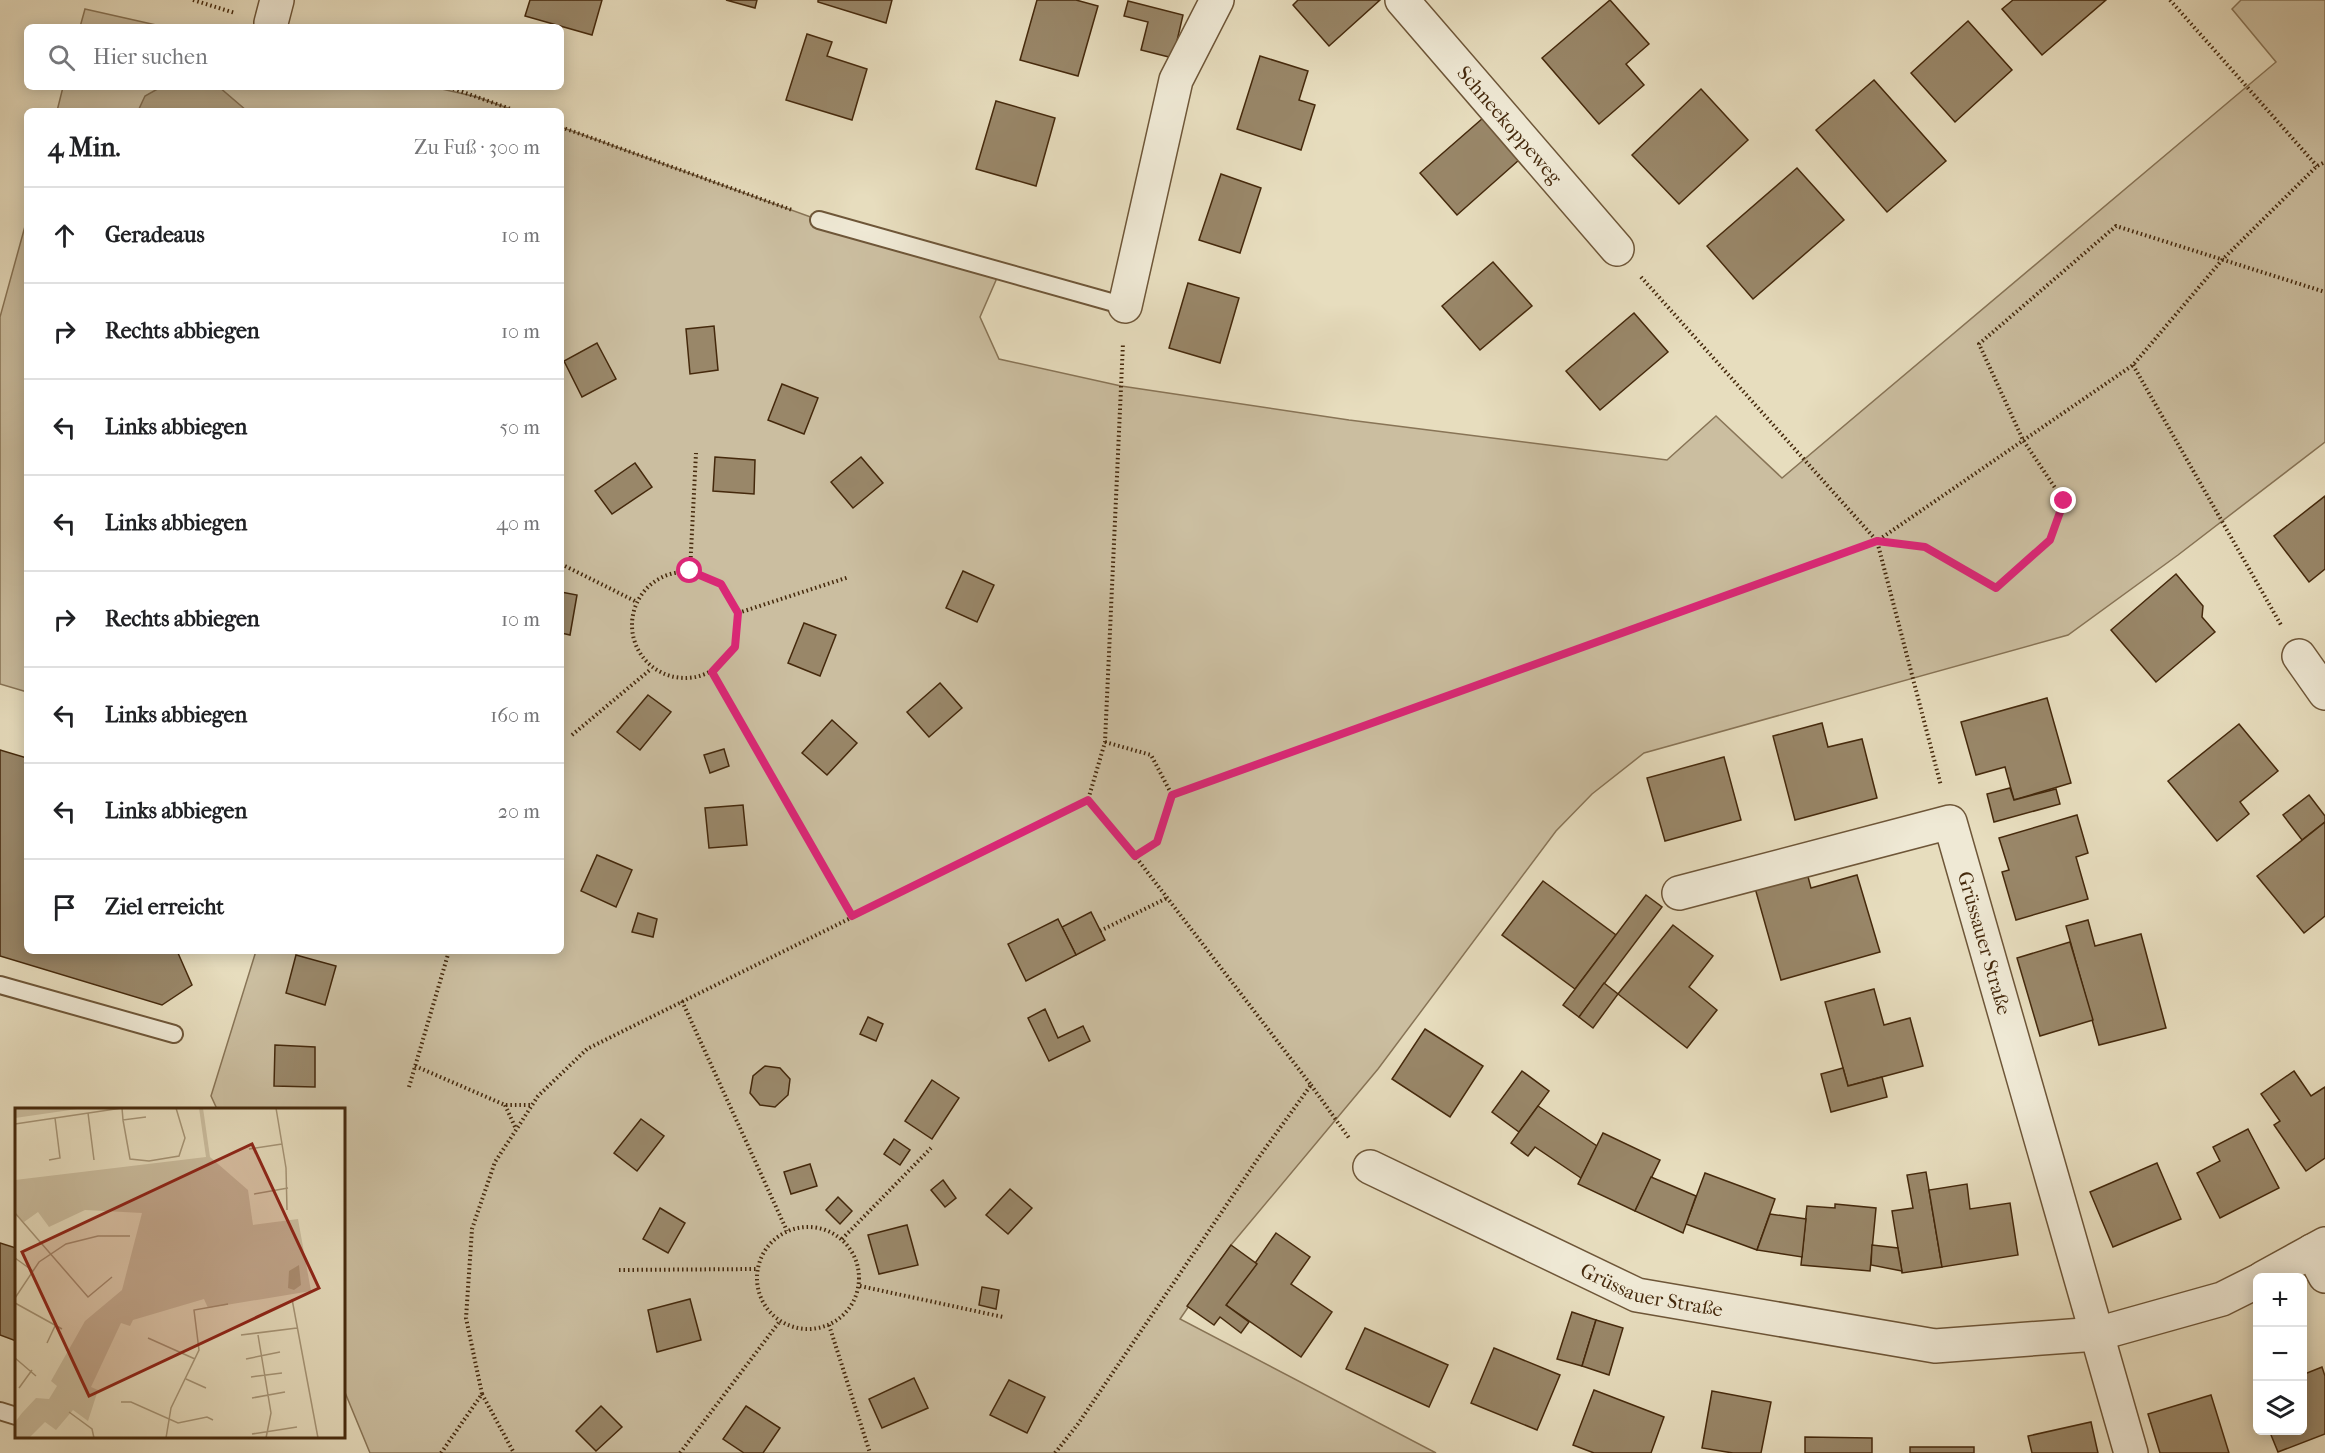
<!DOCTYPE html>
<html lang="de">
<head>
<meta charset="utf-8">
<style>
  :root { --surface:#fff; --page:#f6f6f6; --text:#202124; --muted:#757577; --line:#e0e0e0 }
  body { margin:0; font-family:"IM FELL French Canon",serif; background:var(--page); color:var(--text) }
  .controls { position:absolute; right:18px; bottom:18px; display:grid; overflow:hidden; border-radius:9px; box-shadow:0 3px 15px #0003 }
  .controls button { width:54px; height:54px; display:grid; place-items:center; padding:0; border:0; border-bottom:2px solid var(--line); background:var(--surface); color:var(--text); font:30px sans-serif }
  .stop { position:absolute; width:18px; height:18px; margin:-14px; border:4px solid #db2777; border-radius:50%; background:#fff }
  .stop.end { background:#db2777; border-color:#fff; box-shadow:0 2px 6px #0008 }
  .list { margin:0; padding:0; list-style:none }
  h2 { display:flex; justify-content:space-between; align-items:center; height:78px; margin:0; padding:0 24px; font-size:26px }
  h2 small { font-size:20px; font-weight:400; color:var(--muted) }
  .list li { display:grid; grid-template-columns:39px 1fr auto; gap:18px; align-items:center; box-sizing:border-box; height:96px; padding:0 24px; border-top:2px solid var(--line) }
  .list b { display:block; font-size:22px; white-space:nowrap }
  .list em { font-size:20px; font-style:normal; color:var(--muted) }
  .icon { flex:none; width:33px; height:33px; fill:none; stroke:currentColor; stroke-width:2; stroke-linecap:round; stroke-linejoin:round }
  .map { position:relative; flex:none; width:2325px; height:1453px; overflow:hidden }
  .search { position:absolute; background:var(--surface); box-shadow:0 3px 15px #0003; left:24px; top:24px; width:540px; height:66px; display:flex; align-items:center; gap:15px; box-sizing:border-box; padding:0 21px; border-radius:9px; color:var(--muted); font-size:22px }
  .panel { position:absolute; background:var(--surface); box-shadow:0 3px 15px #0003; left:24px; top:108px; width:540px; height:846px; border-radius:9px }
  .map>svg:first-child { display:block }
</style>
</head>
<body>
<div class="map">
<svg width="2325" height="1453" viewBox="0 0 2325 1453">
  <rect width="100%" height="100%" fill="#e7ddbe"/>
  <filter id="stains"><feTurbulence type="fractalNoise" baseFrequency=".00333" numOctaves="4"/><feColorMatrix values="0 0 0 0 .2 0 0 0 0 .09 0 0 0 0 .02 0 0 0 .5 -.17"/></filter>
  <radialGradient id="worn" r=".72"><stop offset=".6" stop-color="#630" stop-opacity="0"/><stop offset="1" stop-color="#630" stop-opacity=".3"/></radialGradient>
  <g fill="#cbbea0" stroke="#887456" stroke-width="1.5">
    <polygon points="2241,0 2325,0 2325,442 2178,555 2068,635 1644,753 1592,794 1556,831 1378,1069 1231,1245 1180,1319 1436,1453 370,1453 344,1390 344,1110 217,1109 211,1096 256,951 561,951 561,127 819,220 1000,271 980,317 999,359 1121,386 1349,420 1667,460 1716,416 1782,478 2276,62 2232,9"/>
    <polygon points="85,9 165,27 80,27"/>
    <polygon points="63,87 433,87 477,97 516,111 57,111"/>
    <polygon points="27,219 27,692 0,684 0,317"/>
  </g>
  <polygon fill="#b0a081" stroke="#857052" stroke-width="1.5" points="161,87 219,87 247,111 138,111 145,96"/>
  <g fill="#998769" stroke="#45290c" stroke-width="1.5">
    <polygon points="530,0 602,0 592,35 525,16"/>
    <polygon points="726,0 757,0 755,8"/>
    <polygon points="818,0 892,0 886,23 818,2"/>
    <polygon points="1037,0 1076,0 1098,6 1078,76 1020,60"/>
    <polygon points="1298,0 1380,0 1329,46 1293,5"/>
    <polygon points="1610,0 1649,44 1626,64 1644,85 1599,124 1542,58"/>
    <polygon points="2013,0 2106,0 2042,55 2002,9"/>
    <polygon points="1128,1 1183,15 1173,58 1141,50 1148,22 1124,16"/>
    <polygon points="1968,21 2012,70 1955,122 1911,73"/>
    <polygon points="807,34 832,42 827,56 867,69 852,120 786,100"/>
    <polygon points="1260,56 1308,71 1299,100 1315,105 1301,150 1237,129"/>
    <polygon points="1874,80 1946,161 1887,212 1816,130"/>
    <polygon points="1701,89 1748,140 1679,204 1632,155"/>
    <polygon points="996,101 1055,118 1036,186 976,169"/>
    <polygon points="1483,118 1519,160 1457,215 1420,173"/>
    <polygon points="1797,168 1844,220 1753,299 1707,246"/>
    <polygon points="1221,174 1261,188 1240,253 1199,240"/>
    <polygon points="1493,262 1532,306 1480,350 1442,306"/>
    <polygon points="1188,283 1239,298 1220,363 1169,348"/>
    <polygon points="1634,313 1668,352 1600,410 1566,371"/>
    <polygon points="714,326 718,370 690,374 686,329"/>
    <polygon points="597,343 616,379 582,397 564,361"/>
    <polygon points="782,384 818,398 804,434 768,420"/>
    <polygon points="715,457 755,460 754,494 713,491"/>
    <polygon points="861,457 883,483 853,508 831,482"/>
    <polygon points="635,463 652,487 612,514 595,491"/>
    <polygon points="2325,496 2325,569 2309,582 2274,536"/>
    <polygon points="963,571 994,585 977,622 946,608"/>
    <polygon points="2176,574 2203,606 2202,617 2215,632 2156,682 2111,630"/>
    <polygon points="561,592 577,595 570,635 561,633"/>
    <polygon points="804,623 836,635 820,676 788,663"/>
    <polygon points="940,683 962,708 929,737 907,712"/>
    <polygon points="648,695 671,712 640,750 617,732"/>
    <polygon points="2047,698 2071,783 2014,800 2005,767 1976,775 1961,722"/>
    <polygon points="832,720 857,743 827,775 802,753"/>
    <polygon points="1822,723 1828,747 1862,739 1877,798 1795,820 1773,736"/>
    <polygon points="2239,724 2278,771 2240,802 2249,814 2217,841 2168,781"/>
    <polygon points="724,749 729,766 710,773 704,755"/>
    <polygon points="0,750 27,758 27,951 173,951 178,953 192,985 162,1005 0,956"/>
    <polygon points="1724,757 1741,820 1665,841 1647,778"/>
    <polygon points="2010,788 2014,800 2056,789 2060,804 1994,822 1987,794"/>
    <polygon points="2309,795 2325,816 2325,822 2302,840 2283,815"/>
    <polygon points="743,805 747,845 709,848 705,808"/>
    <polygon points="2077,815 2088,853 2076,857 2088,899 2016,920 2002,872 2009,870 1999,838"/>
    <polygon points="2325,822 2325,916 2304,933 2257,876"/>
    <polygon points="597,855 632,870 616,907 581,891"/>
    <polygon points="1807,873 1811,888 1857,875 1880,952 1781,980 1755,888"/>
    <polygon points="1543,881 1616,935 1575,989 1502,935"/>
    <polygon points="1646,895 1662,907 1579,1017 1563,1005"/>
    <polygon points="1091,912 1105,940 1076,955 1062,927"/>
    <polygon points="638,913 657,919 653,937 632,932"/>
    <polygon points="1058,919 1076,955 1026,981 1008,944"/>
    <polygon points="2088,920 2095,946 2141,934 2166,1028 2099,1045 2066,926"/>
    <polygon points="1673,925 1713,956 1689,987 1717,1010 1687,1048 1618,994"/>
    <polygon points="2070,942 2093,1020 2040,1036 2017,958"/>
    <polygon points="296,955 336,966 325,1005 286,993"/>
    <polygon points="1604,983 1618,994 1593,1028 1579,1017"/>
    <polygon points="1874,989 1884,1025 1910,1018 1923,1066 1848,1086 1825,1002"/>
    <polygon points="1045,1009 1058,1038 1083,1026 1090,1041 1049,1061 1028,1018"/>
    <polygon points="868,1017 883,1024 876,1041 860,1034"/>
    <polygon points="1425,1029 1483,1066 1450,1117 1392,1079"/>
    <polygon points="275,1045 315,1047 315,1087 274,1086"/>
    <polygon points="765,1066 780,1068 790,1079 788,1095 775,1107 760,1105 750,1093 753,1076"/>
    <polygon points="1843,1068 1848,1086 1882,1077 1887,1097 1831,1112 1821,1074"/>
    <polygon points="1522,1071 1549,1091 1519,1132 1492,1112"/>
    <polygon points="2294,1071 2311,1096 2325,1087 2325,1158 2306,1171 2274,1125 2280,1121 2261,1094"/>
    <polygon points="932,1080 959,1098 932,1139 905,1121"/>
    <polygon points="1538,1106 1597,1146 1581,1178 1535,1147 1528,1156 1511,1143"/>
    <polygon points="641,1119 664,1136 637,1171 614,1153"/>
    <polygon points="2248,1129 2279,1188 2220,1218 2197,1173 2220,1161 2213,1147"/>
    <polygon points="1603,1133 1660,1160 1635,1211 1578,1184"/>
    <polygon points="894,1139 910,1150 900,1165 884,1154"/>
    <polygon points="2157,1163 2181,1219 2113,1247 2090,1192"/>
    <polygon points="810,1164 817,1186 791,1194 784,1172"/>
    <polygon points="1926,1172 1942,1267 1902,1273 1892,1211 1913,1208 1907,1175"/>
    <polygon points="1705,1173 1775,1199 1757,1250 1686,1224"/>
    <polygon points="1651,1177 1696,1196 1683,1233 1635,1211"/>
    <polygon points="943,1180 956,1198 945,1207 931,1190"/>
    <polygon points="1967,1184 1970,1209 2010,1203 2018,1255 1942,1267 1929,1190"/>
    <polygon points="1010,1189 1032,1208 1008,1234 986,1215"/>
    <polygon points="838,1197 852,1211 840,1224 826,1210"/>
    <polygon points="1835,1204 1876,1208 1870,1271 1801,1265 1807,1206 1835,1208"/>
    <polygon points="660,1208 685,1223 668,1253 643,1239"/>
    <polygon points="1770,1214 1806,1219 1802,1257 1757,1250"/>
    <polygon points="907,1225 918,1265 879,1274 868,1235"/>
    <polygon points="1276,1233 1310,1257 1291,1284 1332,1312 1301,1357 1226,1305"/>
    <polygon points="0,1243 16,1248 16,1341 0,1335"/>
    <polygon points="1231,1245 1257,1264 1226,1305 1249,1322 1241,1333 1220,1317 1214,1325 1187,1306"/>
    <polygon points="1872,1245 1898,1248 1902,1271 1871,1265"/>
    <polygon points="982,1287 999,1290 996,1309 979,1305"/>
    <polygon points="690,1299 701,1340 657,1352 648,1310"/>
    <polygon points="1572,1312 1596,1320 1582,1366 1557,1359"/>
    <polygon points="1596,1320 1623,1328 1609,1375 1582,1366"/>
    <polygon points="1365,1328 1448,1365 1429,1407 1346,1369"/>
    <polygon points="1494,1348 1560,1375 1537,1430 1471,1403"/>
    <polygon points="2322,1367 2325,1376 2325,1434 2278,1452 2269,1430 2302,1430 2302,1375"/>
    <polygon points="914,1378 928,1408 882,1428 869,1399"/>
    <polygon points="1009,1380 1045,1397 1027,1433 990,1415"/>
    <polygon points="1594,1390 1664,1417 1651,1453 1594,1453 1573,1445"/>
    <polygon points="1712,1391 1771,1402 1761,1453 1733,1453 1702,1448"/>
    <polygon points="2211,1395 2229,1453 2160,1453 2148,1414"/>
    <polygon points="601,1406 622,1427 596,1451 576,1431"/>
    <polygon points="746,1406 780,1428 763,1453 744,1453 723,1439"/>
    <polygon points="2091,1422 2098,1453 2032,1453 2028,1436"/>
    <polygon points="1805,1437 1872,1438 1872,1453 1805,1453"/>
    <rect x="1910" y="1447" width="64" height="6"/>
  </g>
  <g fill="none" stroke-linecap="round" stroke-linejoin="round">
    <g stroke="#6e5638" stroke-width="20">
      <g id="service">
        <polyline points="819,220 1125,306"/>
        <polyline points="0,985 174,1034"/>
        <polyline points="0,1411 16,1416"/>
      </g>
    </g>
    <g stroke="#6e5638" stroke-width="36">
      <g id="minor">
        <path id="s1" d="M1402 0 1617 249"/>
        <polyline points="271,23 277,0"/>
        <polyline points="1125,306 1176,80 1217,0"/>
        <polyline points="2299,656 2325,693"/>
        <path id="s2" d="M1679 893 1950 822 2131 1453"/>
        <path id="s3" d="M1370 1167 1637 1295 1935 1346 2097 1334 2222 1299 2258 1281"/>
        <polyline points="2312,1251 2325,1276"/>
        <polyline points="2263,1278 2325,1244"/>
      </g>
    </g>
    <g stroke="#45290c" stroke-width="4" stroke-dasharray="1.5 3" stroke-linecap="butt">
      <polyline points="193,0 235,13"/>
      <polyline points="2170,0 2317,166"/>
      <polyline points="449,87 516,111"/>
      <polyline points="561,127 792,210"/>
      <polyline points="1641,277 1877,541 1941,786"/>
      <polyline points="2133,365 2281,625"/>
      <polyline points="1877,541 1925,547 1997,588 2050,540 2064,501 2023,440 1979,344 2116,226 2325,292"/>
      <polyline points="561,564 635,601"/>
      <polyline points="690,571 696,453"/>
      <circle cx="685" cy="625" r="53"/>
      <polyline points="738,613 849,577"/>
      <polyline points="712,672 852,916"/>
      <polyline points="572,735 651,669"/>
      <polyline points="1105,742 1151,755 1172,795 1157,842 1135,856"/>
      <polyline points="1172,795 1877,541 2133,365 2222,260 2317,166 2325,162"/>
      <polyline points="1100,931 1167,898"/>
      <polyline points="682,1001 787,1231"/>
      <polyline points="415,1066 505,1105 531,1105"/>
      <polyline points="1311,1085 1349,1138"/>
      <polyline points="409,1087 449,951"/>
      <polyline points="505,1105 516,1129"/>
      <circle cx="808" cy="1278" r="51"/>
      <polyline points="842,1239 931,1148"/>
      <polyline points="619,1270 757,1269"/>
      <polyline points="860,1286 1003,1317"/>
      <polyline points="829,1325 870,1453"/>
      <polyline points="482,1394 514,1453"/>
      <polyline points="441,1453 482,1394 466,1318 472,1229 495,1162 516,1130 538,1096 587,1049 1088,800 1105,742 1123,343"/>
      <polyline points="680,1453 780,1321"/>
      <polyline points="1055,1453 1078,1424 1259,1157 1311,1085 1135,856 1088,800"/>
    </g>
    <use href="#service" stroke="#efe9d5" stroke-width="16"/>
    <use href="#minor" stroke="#efe9d5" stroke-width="33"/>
  </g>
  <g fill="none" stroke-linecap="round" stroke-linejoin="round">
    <polyline stroke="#db2777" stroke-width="8" points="690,571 721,584 738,613 735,647 712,672 852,916 1088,800 1135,856 1157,842 1172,795 1877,541 1925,547 1996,588 2050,540 2064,501"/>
  </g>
  <g text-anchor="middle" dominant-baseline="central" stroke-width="4.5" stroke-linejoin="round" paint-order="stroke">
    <g font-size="20" fill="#45290c" stroke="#efe9d5">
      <text stroke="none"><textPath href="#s1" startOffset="165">Schneekoppeweg</textPath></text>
      <text stroke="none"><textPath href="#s2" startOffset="406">Grüssauer Straße</textPath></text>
      <text stroke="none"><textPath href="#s3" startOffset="309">Grüssauer Straße</textPath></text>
    </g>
  </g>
  <g transform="translate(15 1108)">
    <rect width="330" height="330" fill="#e7ddbe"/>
    <path d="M0 0H69L0 10ZM184 0H188L195 49 233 82 238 117 283 111 296 183 193 200 189 191 118 212 115 218 106 215 76 279 83 282 73 313 58 302 41 322 30 314 14 330H0V314L7 305 21 290 34 291 42 278 36 273 70 213 107 182 127 105 70 102 34 119 23 104 9 114 0 105V72L191 49Z" fill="#cbbea0"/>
    <path d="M284 157 286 177 279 182 273 180 274 163Z" fill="#b0a081"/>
    <path fill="none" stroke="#a69577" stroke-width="1.5" d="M107 0 108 12 131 9M261 0 271 60 272 102M73 5 79 52M108 12 115 51 134 53 164 48 170 30 161 0M0 16 107 0M234 41 267 36M34 52 45 50 40 10M239 86 273 80M0 105 73 189 97 169M0 150 18 163M0 190 24 154 51 136 83 128H115M277 191 303 330M0 195 47 221M226 227 282 220M243 227 256 305 251 330M133 230 180 251M32 235 40 218M0 250 21 268M231 251 265 244M236 269 267 265M171 271 191 280M4 280 17 262M237 290 270 284M106 294H116L163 315 192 309 198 312M54 304 77 321 79 330M237 326 282 319M151 330 156 300 184 242 179 202 213 196"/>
    <path fill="#8f2418" fill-opacity="0.15" stroke="#8f2418" stroke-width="3" d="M237 36 304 180 74 288 7 144Z"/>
    <rect width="330" height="330" fill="none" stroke="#45290c" stroke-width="3"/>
  </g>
  <rect width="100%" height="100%" filter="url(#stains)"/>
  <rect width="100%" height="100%" fill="url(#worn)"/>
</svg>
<div class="controls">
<button>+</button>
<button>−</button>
<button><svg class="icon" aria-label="layers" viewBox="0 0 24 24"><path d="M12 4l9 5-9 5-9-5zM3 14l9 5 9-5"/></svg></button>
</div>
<div class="stop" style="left:690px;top:571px"></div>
<div class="stop end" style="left:2064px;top:501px"></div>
<div class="search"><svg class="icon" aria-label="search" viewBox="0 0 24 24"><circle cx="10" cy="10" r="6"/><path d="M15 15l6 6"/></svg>Hier suchen</div>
<section class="panel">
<h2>4 Min.<small>Zu Fuß · 300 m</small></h2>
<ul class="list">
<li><svg class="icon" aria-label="ahead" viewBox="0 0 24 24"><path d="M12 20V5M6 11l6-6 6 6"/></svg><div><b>Geradeaus</b></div><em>10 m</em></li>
<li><svg class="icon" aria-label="right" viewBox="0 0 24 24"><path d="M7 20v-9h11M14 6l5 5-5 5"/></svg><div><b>Rechts abbiegen</b></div><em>10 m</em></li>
<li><svg class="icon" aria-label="left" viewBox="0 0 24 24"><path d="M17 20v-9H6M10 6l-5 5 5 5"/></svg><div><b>Links abbiegen</b></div><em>50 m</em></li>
<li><svg class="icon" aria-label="left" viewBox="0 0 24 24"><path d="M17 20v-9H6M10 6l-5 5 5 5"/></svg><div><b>Links abbiegen</b></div><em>40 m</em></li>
<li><svg class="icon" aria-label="right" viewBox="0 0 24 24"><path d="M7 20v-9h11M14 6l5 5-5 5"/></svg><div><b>Rechts abbiegen</b></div><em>10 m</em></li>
<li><svg class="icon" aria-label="left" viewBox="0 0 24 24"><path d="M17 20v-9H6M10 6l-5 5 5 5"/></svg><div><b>Links abbiegen</b></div><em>160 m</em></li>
<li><svg class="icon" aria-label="left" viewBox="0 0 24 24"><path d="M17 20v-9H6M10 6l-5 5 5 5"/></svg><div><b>Links abbiegen</b></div><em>20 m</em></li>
<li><svg class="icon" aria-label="arrive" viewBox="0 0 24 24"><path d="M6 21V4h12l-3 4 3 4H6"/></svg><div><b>Ziel erreicht</b></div></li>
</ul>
</section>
</div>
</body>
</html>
